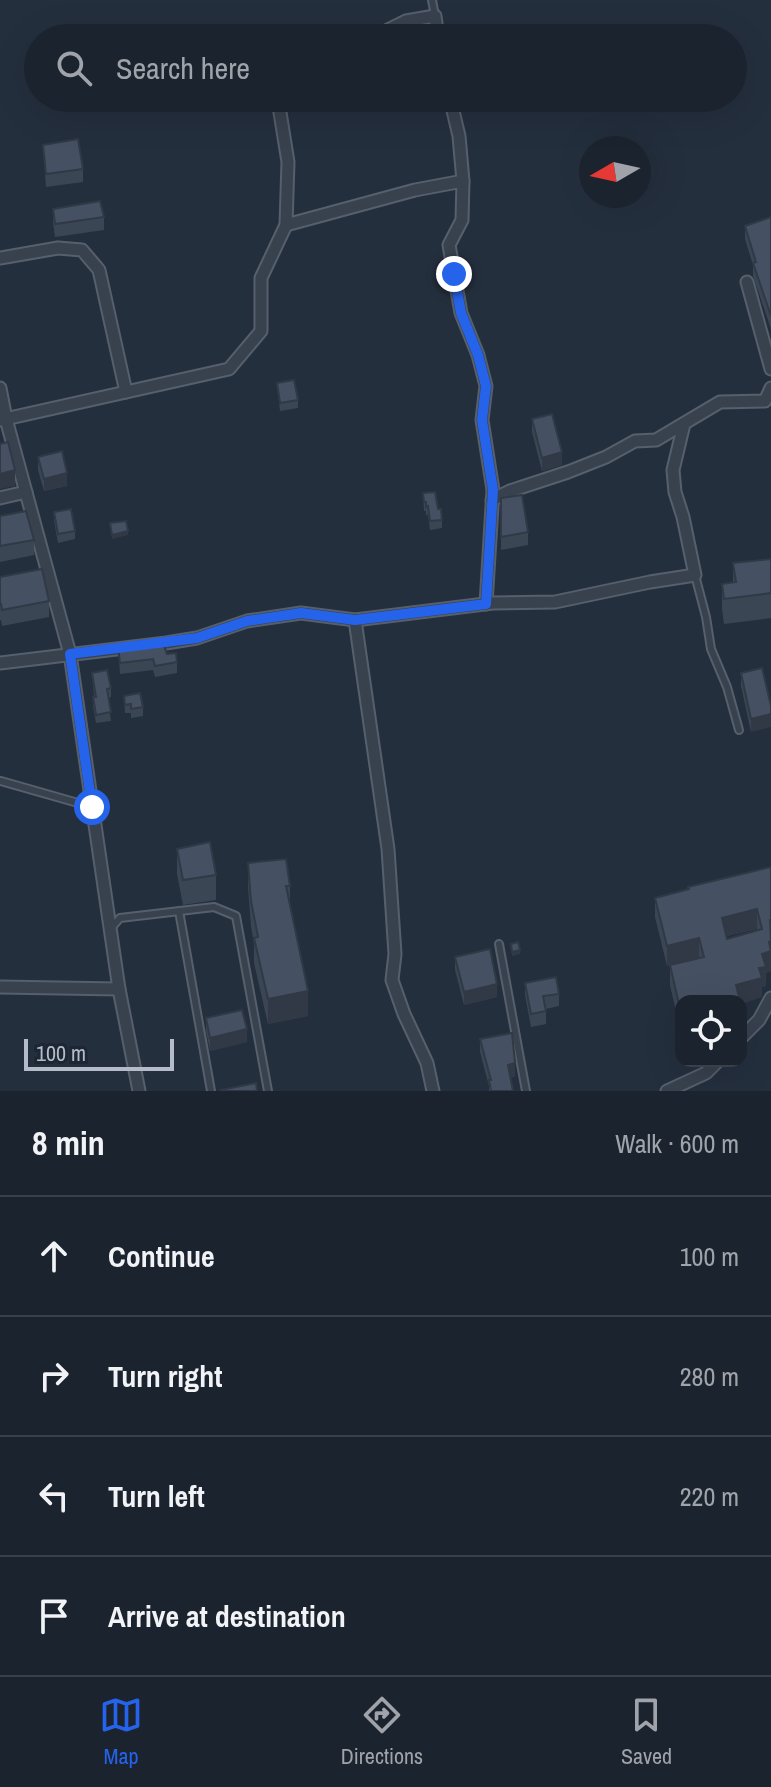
<!DOCTYPE html>
<html lang="en">
<head>
<meta charset="utf-8">
<style>
  :root { --surface:#1b232e; --page:#282f3a; --text:#f1f3f6; --muted:#a0a4aa; --line:#39404a; --accent:#2563eb }
  body { margin:0; font-family:"Archivo Narrow",sans-serif; background:var(--page); color:var(--text) }
  .controls { position:absolute; right:24px; bottom:24px; display:grid; overflow:hidden; border-radius:16px; box-shadow:0 8px 32px #0002 }
  .controls button { width:72px; height:72px; display:grid; place-items:center; padding:0; border:0; border-bottom:2px solid var(--line); background:var(--surface); color:var(--text); font:40px sans-serif }
  .compass { position:absolute; left:579px; top:136px; width:72px; height:72px; border-radius:50%; background:var(--surface); box-shadow:0 8px 32px #0002; rotate:261deg }
  .scale { position:absolute; left:24px; bottom:20px; width:150px; box-sizing:border-box; padding-left:8px; border:4px solid #b4bcc9; border-top:0; font-size:22px; line-height:28px; white-space:nowrap; color:#b4bcc9; -webkit-text-stroke:6px #1d2633; paint-order:stroke }
  .stop { position:absolute; width:24px; height:24px; margin:-18px; border:6px solid #2563eb; border-radius:50%; background:#fff }
  .stop.end { background:#2563eb; border-color:#fff; box-shadow:0 2px 8px #0008 }
  .list { margin:0; padding:0; list-style:none }
  h2 { display:flex; justify-content:space-between; align-items:center; height:104px; margin:0; padding:0 32px; font-size:34px }
  h2 small { font-size:26px; font-weight:400; color:var(--muted) }
  .list li { display:grid; grid-template-columns:52px 1fr auto; gap:24px; align-items:center; box-sizing:border-box; height:120px; padding:0 32px; border-top:2px solid var(--line) }
  .list b { display:block; font-size:30px; white-space:nowrap }
  .list em { font-size:26px; font-style:normal; color:var(--muted) }
  .icon { flex:none; width:44px; height:44px; fill:none; stroke:currentColor; stroke-width:2; stroke-linecap:round; stroke-linejoin:round }
  .map { position:relative; flex:none; width:771px; height:1091px; overflow:hidden }
  .search { position:absolute; background:var(--surface); box-shadow:0 8px 32px #0002; left:24px; right:24px; top:24px; height:88px; display:flex; align-items:center; gap:20px; box-sizing:border-box; padding:0 28px; border-radius:44px; color:var(--muted); font-size:30px }
  .sheet { height:584px; background:var(--surface) }
  nav { display:flex; justify-content:space-around; align-items:center; box-sizing:border-box; height:112px; border-top:2px solid var(--line); background:var(--surface); font-size:22px; color:var(--muted) }
  nav a { display:grid; justify-items:center; gap:4px }
  nav .on { color:var(--accent) }
  .map>svg:first-child { display:block }
</style>
</head>
<body>
<div class="map">
<svg width="771" height="1091" viewBox="0 0 771 1091">
  <rect width="100%" height="100%" fill="#242f3e"/>
  <g fill="none" stroke-linecap="round" stroke-linejoin="round">
    <g stroke="#565f6c" stroke-width="10">
      <g id="service">
        <polyline points="432,0 435,16"/>
        <polyline points="695,575 706,617 711,649 727,687 739,730"/>
        <polyline points="1,781 92,807"/>
        <polyline points="179,911 211,1091"/>
        <polyline points="112,927 120,918 214,907 236,916 268,1091"/>
        <polyline points="499,944 526,1091"/>
      </g>
    </g>
    <g stroke="#565f6c" stroke-width="15">
      <g id="minor">
        <polyline points="375,38 378,35 406,21 435,16 438,38"/>
        <polyline points="463,181 462,220 449,245 461,313 478,355 486,386 482,420 493,490 486,604"/>
        <polyline points="286,225 415,190 463,181 459,136 450,98"/>
        <polyline points="0,258 58,248 82,250 99,270 126,392"/>
        <polyline points="747,282 771,369"/>
        <polyline points="0,388 6,419 70,654 119,989 139,1091"/>
        <polyline points="1,420 229,369 261,331 261,278 286,225 288,162 278,100 283,98"/>
        <polyline points="0,498 26,492"/>
        <polyline points="492,500 510,491 568,472 606,457 635,441 656,440 720,402 765,401 771,388"/>
        <polyline points="355,620 388,849 395,954 392,980 404,1014 427,1063 433,1091"/>
        <polyline points="0,663 166,643 197,638 247,621 301,613 355,620 493,603 555,602 650,582 695,575 683,517 675,492 673,470 684,424"/>
        <polyline points="0,987 119,989"/>
        <polyline points="741,1038 759,1020 771,998"/>
        <polyline points="667,1091 706,1073 718,1061"/>
      </g>
    </g>
    <use href="#service" stroke="#38414e" stroke-width="6"/>
    <use href="#minor" stroke="#38414e" stroke-width="11"/>
  </g>
  <g fill="#3b4654" fill-rule="evenodd">
    <polygon points="43,145 83,169 83,182 46,187"/>
    <polygon points="53,209 104,217 104,230 55,237 53,222"/>
    <polygon points="771,217 771,329 753,276 753,265 745,239 745,226"/>
    <polygon points="277,383 298,400 298,408 280,411"/>
    <polygon points="532,419 562,465 542,471 532,432"/>
    <polygon points="38,457 67,486 44,491 38,470"/>
    <polygon points="423,493 438,509 442,520 442,528 430,530 428,515 426,515 426,511 424,511"/>
    <polygon points="501,498 528,532 528,545 501,550"/>
    <polygon points="54,512 75,531 75,539 58,543 54,521"/>
    <polygon points="0,516 34,540 34,555 0,562"/>
    <polygon points="771,559 771,618 724,624 722,609 722,584 733,582 733,563"/>
    <polygon points="0,577 49,601 49,617 2,626 1,620 0,620"/>
    <polygon points="118,646 142,646 164,650 167,654 177,662 177,673 155,677 153,670 120,674"/>
    <polygon points="92,673 111,688 111,697 108,698 111,721 96,723 93,706 94,697"/>
    <polygon points="741,673 771,706 751,732 741,686"/>
    <polygon points="124,696 143,707 143,716 131,718 131,713 125,713"/>
    <polygon points="177,849 216,875 216,900 183,905 177,874"/>
    <polygon points="248,863 290,886 290,905 308,1016 268,1024 254,963 254,944 251,926 248,888"/>
    <path d="M771 867V971L766 973V986L762 987V997L681 1001V1033L670 985V965L667 966 655 917V898ZM757 929V930L727 939V936Z"/>
    <polygon points="455,957 497,997 464,1005 455,970"/>
    <polygon points="525,983 559,994 559,1006 546,1009 546,1024 531,1027 525,995"/>
    <polygon points="206,1018 247,1042 210,1051 206,1031"/>
    <polygon points="480,1039 515,1076 510,1078 513,1091 489,1091 489,1086 480,1052"/>
  </g>
  <g fill="#303945">
    <polygon points="562,452 562,465 542,471 542,458"/>
    <polygon points="15,470 15,486 0,489 0,474"/>
    <polygon points="67,473 67,486 44,491 44,479"/>
    <polygon points="128,531 128,535 112,539 112,535"/>
    <polygon points="771,714 771,727 751,732 751,719"/>
    <polygon points="757,909 757,929 722,937 722,918"/>
    <polygon points="699,938 699,958 667,966 667,946"/>
    <polygon points="771,941 771,971 766,973 766,986 762,987 762,997 741,1004 741,1001 720,1001 736,985 762,954 769,942"/>
    <polygon points="520,950 520,954 512,956 512,952"/>
    <polygon points="497,984 497,997 464,1005 464,992"/>
    <polygon points="308,991 308,1016 268,1024 268,999"/>
    <polygon points="247,1029 247,1042 210,1051 210,1038"/>
    <polygon points="515,1063 515,1076 508,1078 508,1065"/>
  </g>
  <g fill="#455162" stroke="#303945" stroke-width="2" fill-rule="evenodd">
    <polygon points="78,139 83,169 46,174 43,145"/>
    <polygon points="100,201 104,217 55,224 53,209"/>
    <polygon points="771,217 771,316 753,263 756,262 745,226"/>
    <polygon points="294,380 298,400 280,403 277,383"/>
    <polygon points="552,414 562,452 542,458 532,419"/>
    <polygon points="8,442 15,470 0,474 0,444"/>
    <polygon points="62,451 67,473 44,479 38,457"/>
    <polygon points="435,492 438,509 441,509 442,520 430,521 428,506 426,507 426,502 424,502 423,493"/>
    <polygon points="522,495 528,532 501,537 501,498"/>
    <polygon points="71,509 75,531 58,534 54,512"/>
    <polygon points="26,511 34,540 0,546 0,516"/>
    <polygon points="126,521 128,531 112,535 110,523"/>
    <polygon points="771,559 771,593 724,599 722,584 736,582 733,563"/>
    <polygon points="42,569 49,601 2,610 1,604 0,604 0,577"/>
    <polygon points="142,643 142,646 163,643 167,654 176,653 177,662 155,666 153,659 120,663 118,646"/>
    <polygon points="762,668 771,706 771,714 751,719 741,673"/>
    <polygon points="107,670 111,688 107,689 111,712 96,715 93,697 96,697 92,673"/>
    <polygon points="140,693 143,707 131,709 131,704 125,705 124,696"/>
    <polygon points="210,842 216,875 183,880 177,849"/>
    <polygon points="286,859 290,886 286,886 308,991 268,999 254,938 258,937 251,901 248,863"/>
    <path d="M771 867V920H770L771 941 769 942 771 951 762 954 766 967 759 968 762 978 736 985 739 997 720 1001H681V1013L670 965 704 957 699 938 667 946 655 898 689 889 688 887ZM757 909 762 929 727 939 722 918Z"/>
    <polygon points="518,942 520,950 512,952 511,944"/>
    <polygon points="490,949 497,984 464,992 455,957"/>
    <polygon points="556,977 559,994 543,996 546,1011 531,1014 525,983"/>
    <polygon points="242,1010 247,1029 210,1038 206,1018"/>
    <polygon points="512,1033 515,1063 508,1065 513,1091 491,1091 489,1080 491,1080 480,1039"/>
    <polygon points="256,1083 257,1091 222,1091 221,1090"/>
  </g>
  <g fill="none" stroke-linecap="round" stroke-linejoin="round">
    <polyline stroke="#2563eb" stroke-width="10" points="92,807 70,654 197,638 247,621 301,613 355,620 486,604 493,490 482,420 486,386 478,355 461,313 454,274"/>
  </g>
</svg>
<div class="controls">
<button><svg class="icon" aria-label="locate" viewBox="0 0 24 24"><circle cx="12" cy="12" r="6"/><path d="M12 2v4M12 18v4M2 12h4M18 12h4"/></svg></button>
</div>
<svg class="compass" viewBox="-18 -18 36 36"><path d="M0-13l5 13h-10z" fill="#e53935"/><path d="M0 13l5-13h-10z" fill="#a0a4aa"/></svg>
<div class="scale">100 m</div>
<div class="stop" style="left:92px;top:807px"></div>
<div class="stop end" style="left:454px;top:274px"></div>
<div class="search"><svg class="icon" aria-label="search" viewBox="0 0 24 24"><circle cx="10" cy="10" r="6"/><path d="M15 15l6 6"/></svg>Search here</div>
</div>
<section class="sheet">
<h2>8 min<small>Walk · 600 m</small></h2>
<ul class="list">
<li><svg class="icon" aria-label="ahead" viewBox="0 0 24 24"><path d="M12 20V5M6 11l6-6 6 6"/></svg><div><b>Continue</b></div><em>100 m</em></li>
<li><svg class="icon" aria-label="right" viewBox="0 0 24 24"><path d="M7 20v-9h11M14 6l5 5-5 5"/></svg><div><b>Turn right</b></div><em>280 m</em></li>
<li><svg class="icon" aria-label="left" viewBox="0 0 24 24"><path d="M17 20v-9H6M10 6l-5 5 5 5"/></svg><div><b>Turn left</b></div><em>220 m</em></li>
<li><svg class="icon" aria-label="arrive" viewBox="0 0 24 24"><path d="M6 21V4h12l-3 4 3 4H6"/></svg><div><b>Arrive at destination</b></div></li>
</ul>
</section>
<nav>
<a class="on"><svg class="icon" aria-label="map" viewBox="0 0 24 24"><path d="M3 6l6-2 6 2 6-2v14l-6 2-6-2-6 2zM9 4v14M15 6v14"/></svg>Map</a>
<a><svg class="icon" aria-label="directions" viewBox="0 0 24 24"><path d="M12 3l9 9-9 9-9-9zM9 14v-3h6M13 9l2 2-2 2"/></svg>Directions</a>
<a><svg class="icon" aria-label="saved" viewBox="0 0 24 24"><path d="M7 4h10v16l-5-4-5 4z"/></svg>Saved</a>
</nav>
</body>
</html>
